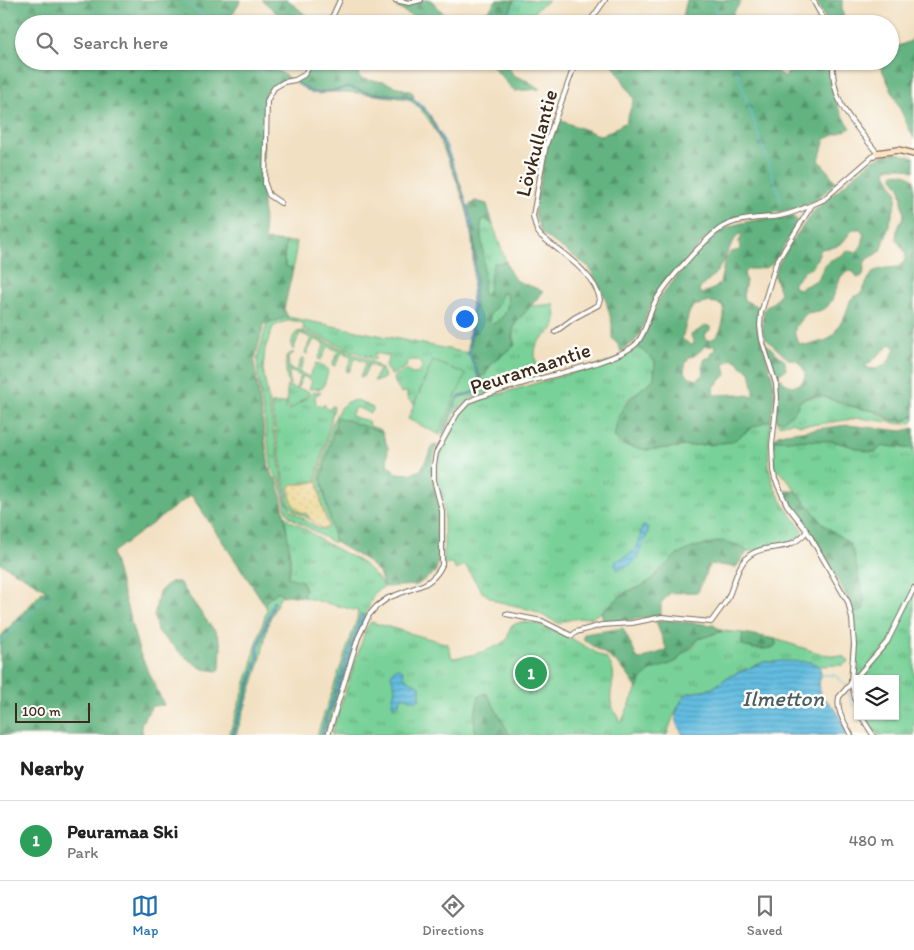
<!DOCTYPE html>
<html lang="en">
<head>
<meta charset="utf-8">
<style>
  :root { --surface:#fff; --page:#f6f6f6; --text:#222; --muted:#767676; --line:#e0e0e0; --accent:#1f6fb2 }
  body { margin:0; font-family:Itim,sans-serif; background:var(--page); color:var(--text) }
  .controls { position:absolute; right:15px; bottom:15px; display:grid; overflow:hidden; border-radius:0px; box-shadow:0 1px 4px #0004 }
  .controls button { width:45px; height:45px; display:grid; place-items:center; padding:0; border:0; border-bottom:1px solid var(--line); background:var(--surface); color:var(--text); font:25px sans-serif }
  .scale { position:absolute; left:15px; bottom:12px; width:75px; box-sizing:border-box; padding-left:5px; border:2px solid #3b2a1e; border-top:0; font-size:14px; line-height:18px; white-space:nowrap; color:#3b2a1e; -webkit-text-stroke:4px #fdfcf7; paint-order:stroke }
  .you { position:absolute; left:464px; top:318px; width:18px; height:18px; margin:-12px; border:4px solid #fff; border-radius:50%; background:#1a73e8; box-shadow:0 0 0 8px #1a73e833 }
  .badge { display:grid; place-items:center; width:32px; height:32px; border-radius:50%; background:var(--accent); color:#fff; font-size:16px; font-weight:700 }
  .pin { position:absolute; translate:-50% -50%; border:2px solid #fff; box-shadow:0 1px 5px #0006 }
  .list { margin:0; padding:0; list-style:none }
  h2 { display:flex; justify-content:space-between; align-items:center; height:65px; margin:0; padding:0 20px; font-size:21px }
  h2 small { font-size:16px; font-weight:400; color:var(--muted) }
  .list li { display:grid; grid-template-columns:32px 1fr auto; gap:15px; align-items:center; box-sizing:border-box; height:80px; padding:0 20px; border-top:1px solid var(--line) }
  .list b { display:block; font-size:19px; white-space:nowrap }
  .list p { margin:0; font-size:16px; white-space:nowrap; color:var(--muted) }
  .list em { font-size:16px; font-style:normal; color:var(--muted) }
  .icon { flex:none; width:28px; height:28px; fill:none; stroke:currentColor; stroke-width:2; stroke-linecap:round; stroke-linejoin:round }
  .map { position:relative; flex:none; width:914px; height:735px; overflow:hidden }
  .search { position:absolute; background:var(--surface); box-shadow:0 1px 4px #0004; left:15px; right:15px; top:15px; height:55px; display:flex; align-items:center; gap:12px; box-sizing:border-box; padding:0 18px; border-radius:28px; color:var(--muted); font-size:19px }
  .sheet { height:145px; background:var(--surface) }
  nav { display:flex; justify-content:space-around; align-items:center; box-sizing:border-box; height:70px; border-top:1px solid var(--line); background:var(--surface); font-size:14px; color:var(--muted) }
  nav a { display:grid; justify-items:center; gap:2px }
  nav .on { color:var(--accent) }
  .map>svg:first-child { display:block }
</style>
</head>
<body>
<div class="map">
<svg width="914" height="735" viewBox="0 0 914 735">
  <defs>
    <pattern id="grass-tufts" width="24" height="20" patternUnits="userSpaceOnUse" patternTransform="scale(1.25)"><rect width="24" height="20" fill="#78d198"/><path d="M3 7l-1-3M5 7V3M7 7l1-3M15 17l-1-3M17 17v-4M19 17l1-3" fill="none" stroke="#64aa7b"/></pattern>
    <pattern id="forest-firs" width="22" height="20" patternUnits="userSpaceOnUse" patternTransform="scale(1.25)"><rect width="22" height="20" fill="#62b380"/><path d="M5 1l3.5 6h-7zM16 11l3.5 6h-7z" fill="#529268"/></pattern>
    <pattern id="sand-dots" width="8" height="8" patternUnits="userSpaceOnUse" patternTransform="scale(1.25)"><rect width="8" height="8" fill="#eeda9e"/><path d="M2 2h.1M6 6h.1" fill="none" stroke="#cdbb88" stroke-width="1.8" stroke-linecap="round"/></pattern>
    <pattern id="water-rules" width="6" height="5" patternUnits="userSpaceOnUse" patternTransform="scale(1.25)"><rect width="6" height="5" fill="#63bde1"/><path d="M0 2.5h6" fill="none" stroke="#539ab6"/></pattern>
  </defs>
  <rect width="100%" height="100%" fill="#fdfcf7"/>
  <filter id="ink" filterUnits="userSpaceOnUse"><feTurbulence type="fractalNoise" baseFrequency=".02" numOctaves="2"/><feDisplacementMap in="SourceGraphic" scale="10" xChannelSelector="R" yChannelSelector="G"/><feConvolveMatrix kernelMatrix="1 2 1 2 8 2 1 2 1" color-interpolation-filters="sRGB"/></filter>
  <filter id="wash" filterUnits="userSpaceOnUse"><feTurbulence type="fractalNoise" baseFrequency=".0096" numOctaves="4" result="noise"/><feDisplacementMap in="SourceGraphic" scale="20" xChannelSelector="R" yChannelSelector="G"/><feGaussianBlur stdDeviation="1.12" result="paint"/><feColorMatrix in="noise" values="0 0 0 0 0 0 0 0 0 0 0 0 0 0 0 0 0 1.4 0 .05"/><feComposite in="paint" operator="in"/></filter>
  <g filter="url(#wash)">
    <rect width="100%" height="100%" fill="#f2e0c2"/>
    <g fill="url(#grass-tufts)" stroke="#5a7e5b">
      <polygon points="514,0 549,0 534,11 543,24 511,24 507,19"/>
      <path d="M349 88 386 95 401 96 412 99 429 115 444 146 462 191 470 220 473 241 474 277 468 353 483 389 458 397 442 433 458 398 485 389 480 376 485 375 492 363 515 345C508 326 519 319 531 306L554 304C555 310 557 318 555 324 554 330 549 333 545 336 529 347 536 362 540 377L472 398 457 410 443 434 440 436 438 434 465 374 433 361 414 404 407 398V392H403L401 393 393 379 394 376 407 369 411 374 419 373 422 366 418 360H410L407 363 406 367 391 375 385 367 390 356 375 353 374 356 376 358 374 360 303 329 304 324C293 318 283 321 273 327L265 349 263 369 286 501 292 511 319 529 329 527 322 507 318 481 332 423 340 408 347 402 357 400 373 408V411L370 413 355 407 351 416 368 421 370 426 381 430 382 432 337 418 321 479 335 542H332L290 517 286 510 280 481 272 470 258 377 257 360 267 323 288 317 468 353C470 310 478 264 469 220 464 198 455 176 446 155 438 135 428 111 408 99L350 92H328Z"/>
      <polygon points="485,219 493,225 506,262 494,263 489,291 484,296 482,294 483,262 480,233 482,220"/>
      <polygon points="286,242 297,242 293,269 286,266 284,258"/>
      <path d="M502 292 507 294C510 306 505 320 492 324L490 322C488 311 494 312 498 304 500 301 500 296 502 292Z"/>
      <polygon points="303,331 372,362 382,369 385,377 381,380 374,381 379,369 369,364 363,377 360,377 366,363 355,358 349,372 346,371 352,357 342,352 335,366 332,365 338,351 328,346 321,360 318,359 325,344 314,339 307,354 305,353 311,338 300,333 293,350 291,345 293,337 297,332"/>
      <path d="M638 347 655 361 654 379 626 401 646 450 731 442 753 427 771 420C769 438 766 463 772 480 777 498 791 515 803 530L800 537 785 545 759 551H748L737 545 660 569 651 580 642 586 626 592 601 612 593 617 573 619 564 621 560 624 532 610 496 601 482 592 465 565 456 570 451 562 444 566V507L437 477 439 458 450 430 464 410 485 398 603 364 627 355Z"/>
      <polygon points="291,353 294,353 288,357 289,368 296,371 302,358 305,359 299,372 309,377 316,363 327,368 328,372 323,388 309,389 312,381 303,376 298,387 296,387 301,376 290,371 289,372 290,385 288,383 286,373 286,357"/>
      <polygon points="287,385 293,388 308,391 310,393 293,408 289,408 287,404"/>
      <path d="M320 391 321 392 315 396 316 404 319 406 325 405V407L330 410 332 406 334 407 316 481C307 483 298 483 290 486 289 504 305 506 310 519L295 511 288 503 271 404 286 403 287 409 290 410 314 392Z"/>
      <path d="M814 397H823L853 407 873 411 891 420 905 421 914 416V420L910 423 904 424 859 418 820 424 800 425 792 422 779 425 776 420 783 421C786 417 789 416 793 413 803 404 792 400 814 397Z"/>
      <polygon points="791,439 833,441 870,452 876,452 881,447 887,446 914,449 914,735 878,735 870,727 864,716 895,716 895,679 858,679 858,704 853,684 856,625 853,614 859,612 857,571 853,552 849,543 825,526 781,472 778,470 774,471 773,440"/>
      <path d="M284 515 290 521C305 527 318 539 333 547 357 560 368 563 384 587L376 591 372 598 325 735H322L325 727 364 615H361L320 735H317L357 619 358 611 303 597 305 589 288 577 291 563Z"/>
      <polygon points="277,592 282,593 269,621 260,662 236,735 234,735 259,658 259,648 274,601 257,651 257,658 232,735 229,735 252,664 253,656 267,609 264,603"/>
      <path d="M371 622 448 644 452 658C472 656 490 651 507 640 508 636 509 629 512 626 532 610 588 649 607 659 620 676 609 684 611 702 612 708 618 717 621 723L643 675 657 667 677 661 684 653 693 647 698 639 723 631 743 633 742 640 752 649C760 648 767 650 774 647L776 644 775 639 822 654 845 657 849 661 843 665 819 666 810 662H764L728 677 713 688 686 694C678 706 671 720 667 735H331L366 629Z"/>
    </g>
    <g fill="url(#forest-firs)" stroke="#4e6e4f" fill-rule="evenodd">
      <path d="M0 0H241L227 24H24V61H265L290 79 283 80 265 94 262 188 265 240 286 242 284 258 285 266 293 269 284 309 288 317 264 324 254 362 269 468 272 476 277 479C283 504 293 553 288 577L302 581 305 589 303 597 287 595 282 596V593L277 592 264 603 191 495 112 553 139 651 164 705 152 706 141 724 143 735H0V637L45 589 0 563Z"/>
      <path d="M262 0H288L308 17 301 20 300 24C284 23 273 9 262 0Z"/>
      <path d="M424 0H431L447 17C466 17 487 20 496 0H514L507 19 511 24H419L410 15 396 7V3L407 4Z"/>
      <polygon points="687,0 742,0 732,15 736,24 681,24"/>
      <polygon points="815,0 842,0 842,10 845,24 828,24"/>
      <polygon points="914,35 914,139 878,61 890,61 890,49 911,41"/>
      <polygon points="315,61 360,61 358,75 362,79 384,82 412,92 414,96 413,98 402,95 371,93 349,87 319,93 312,92 296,82"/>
      <polygon points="488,61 506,61 513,75 528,81 540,89 514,91"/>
      <polygon points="611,61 763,61 785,78 793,61 831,61 831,80 839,110 851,128 825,139 819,160 836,182 816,200 803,207 769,214 733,220 708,236 659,291 651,304 641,331 636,340 621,352 619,346 612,338 612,323 605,297 589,267 541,233 535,214 535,207 547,146 556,119 602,136 626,122 634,99"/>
      <path d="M896 153 914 157V171L901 167H890L886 169 887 175 897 192 896 203 881 251 865 261 863 276 857 278 854 272 849 271 841 276 832 300 827 307 819 311 807 313C797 324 789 330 800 344L809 345 827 340 833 335 844 318 851 299 862 292 868 280 874 271 886 268 899 267 905 260 906 253 896 239 897 231 904 214 900 187 893 178V174C900 172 911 174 914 181V416C896 426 891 417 875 411 867 409 859 409 852 406 837 402 819 391 803 399 798 401 798 407 795 411 792 415 787 417 783 421L776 420V381L781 378C784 386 799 390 804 379 805 377 805 374 805 371L797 360 788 359 764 337 762 325 764 309 776 300 780 293 774 275 778 265 788 247 812 213 871 161 886 154ZM853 229H861L864 236 862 245 857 252 848 251C832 263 826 255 819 279L799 289 794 287V283L805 271 813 267 821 249 835 247 843 242ZM891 344 895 347C891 362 882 373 865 367Z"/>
      <path d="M475 201 487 204 493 225 485 219 482 220C479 231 482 238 483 249 484 264 484 279 483 294L485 296C492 288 489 274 494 263L506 262C515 289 524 280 543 292L514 325 512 338 515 345 492 363 485 375 480 376 470 354 476 277 474 240 468 206ZM502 292 507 294C510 306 505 320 492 324L490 322C488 312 494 311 498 304 500 301 500 296 502 292Z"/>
      <path d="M793 216 798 221 796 227 774 262C766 270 758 269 748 269L744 273 746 281 743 296 744 300 759 307 760 310 757 327 773 380 774 397 771 420 753 427 732 442 646 450 623 445 614 437C619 405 629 399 654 379L655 361 638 347C647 330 652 311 662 294 677 278 706 239 724 229 740 221 775 217 793 216ZM739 234H741L742 236 739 241 740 250 731 252 725 260 720 283 715 288 701 294 699 291C702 284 709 281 713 276 725 264 728 246 739 234ZM710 302 717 303 724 308C725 318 721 341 707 340L705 338 706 333 710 330V327L709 326H705L691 335 694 344 691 345 682 339 689 313 693 306ZM706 346H717L711 354V358H705L702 367 704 373 697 380 689 377 684 371 686 362 689 357 694 356ZM732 359 738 361 741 366 750 371 754 392 753 396 737 394 713 395C712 386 720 381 726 375L724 364Z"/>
      <polygon points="765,343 785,361 786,369 776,377"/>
      <polygon points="337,417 382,432 388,448 387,463 396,473 410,474 421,470 434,444 437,445 432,462 432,474 439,509 440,531 437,531 436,535 440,536 440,555 438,564 435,572 417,585 384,587 379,572 364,559 335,542 321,479"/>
      <polygon points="848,425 902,431 914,428 914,449 887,446 881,447 876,452 870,452 833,441 773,440 778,435 785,433"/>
      <polygon points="783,491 796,491 825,526 849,543 853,552 864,600 864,609 853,614 850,602 814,538 792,509"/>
      <polygon points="722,541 737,545 748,551 736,567 710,564 698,592 670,593 661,603 661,616 604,623 601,612 626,592 642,586 651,580 675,556 694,547"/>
      <polygon points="170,582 179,582 207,621 216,632 221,644 220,669 217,671 203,669 185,657 157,631 154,616 159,592"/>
      <path d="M665 620 713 625 723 631 698 639C693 646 689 648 683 653 680 656 679 660 675 662 655 671 647 666 637 689 622 663 610 657 585 641L583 637 584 634 623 628 638 660 667 650 656 622Z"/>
      <path d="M743 633 775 639 776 644 774 647C767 650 751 649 743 646L742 640Z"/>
      <polygon points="486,693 489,697 510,735 476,735 475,733 474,717 479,696"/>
    </g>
    <path fill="url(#sand-dots)" stroke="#94825e" d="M318 481 322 507 329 527 323 529 310 519 307 514C293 511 289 498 290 486L293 484H304Z"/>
    <polygon fill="#78d198" stroke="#5a7e5b" points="433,361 466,374 438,434 408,419"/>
    <g fill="url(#water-rules)" stroke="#4f7480">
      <polygon points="294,82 296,82 312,92 319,93 349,87 371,93 402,95 413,98 422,105 430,115 446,145 463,191 472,220 476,277 470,354 485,389 458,398 443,433 458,397 483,388 468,354 474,277 473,241 470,220 462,191 444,146 429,115 412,99 401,96 371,94 349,88 319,94 311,93"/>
      <path d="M645 526 648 527V532L636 560 630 565 617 569 615 564 616 561C637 552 638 549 642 527Z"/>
      <polygon points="273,601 275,601 259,648 259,658 234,735 232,735 257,658 257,648"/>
      <polygon points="361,614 364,615 322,735 320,735"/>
      <path d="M782 661 810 662 819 666 821 672 819 684 821 695 836 710 848 735H683C682 732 678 728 677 724 673 714 680 702 686 694L713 688 728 677 764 662H775Z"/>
      <path d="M399 668 403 670C403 682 412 681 420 686V699L417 701 403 696 396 707 392 704 395 687 391 675 394 669Z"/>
    </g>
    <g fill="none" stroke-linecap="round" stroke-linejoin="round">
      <g stroke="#63bde1" stroke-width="1">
        <polyline points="182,0 215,24"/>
        <polyline points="710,0 713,4 720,24"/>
        <polyline points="499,24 522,0"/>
        <polyline points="733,61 782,202"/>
        <polyline points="0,642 51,593"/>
        <polyline points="820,675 835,675 846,685"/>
        <polyline points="848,692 853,707"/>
      </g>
    </g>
  </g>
  <g filter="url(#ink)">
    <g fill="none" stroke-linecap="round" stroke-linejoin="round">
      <g stroke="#7b6a57" stroke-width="6">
        <g id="street">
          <polyline points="395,0 409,3 421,0"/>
          <polyline points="813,0 826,24"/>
          <polyline points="329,24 340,0"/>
          <polyline points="588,24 605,0"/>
          <polyline points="281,203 269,195 265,184 267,101 274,88 284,82 295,80 304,75 313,61"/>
          <path d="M555 332 574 318 598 305 600 300C596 274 560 252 541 236L537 231 533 216 541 171 546 145 576 61"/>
          <polyline points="807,531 848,602 852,619 854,645 851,681 858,711"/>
          <path d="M506 614 542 621 572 636 576 632 602 625 632 623 662 617 711 622C716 615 722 607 727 600 734 586 737 564 750 555 768 542 788 555 807 531L787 505 775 479 773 470 772 445 777 398 776 384 762 340 760 326 761 313 776 263 812 205"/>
          <polyline points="861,716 873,735"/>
          <path d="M328 735 358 638 369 615 377 606 388 598 425 584C433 579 438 574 442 565V511L434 480V465L436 453 457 414 468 402 476 398C493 393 509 387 527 382 552 375 621 360 637 343 647 331 648 315 655 302 665 283 704 240 721 228 738 217 761 219 780 216 795 213 809 206 823 200L877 153C853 121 831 105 833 61"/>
          <path d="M851 735C845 723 836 711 839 697L887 642 914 588"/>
        </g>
      </g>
      <g stroke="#7b6a57" stroke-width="8">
        <polyline id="secondary" points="877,153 898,150 914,154"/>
      </g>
      <use href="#street" stroke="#fff" stroke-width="4"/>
      <use href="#secondary" stroke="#ffe4c6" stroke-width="5.5"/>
    </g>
  </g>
  <g text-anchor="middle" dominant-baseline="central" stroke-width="5" stroke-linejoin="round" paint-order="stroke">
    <g font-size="21" fill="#3b2a1e" stroke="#fdfcf7">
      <text transform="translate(536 143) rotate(-75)">Lövkullantie</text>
      <text transform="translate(530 368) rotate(-18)">Peuramaantie</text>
    </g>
    <g font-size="22" font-style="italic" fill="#495d62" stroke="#fdfcf7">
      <text x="783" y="698">Ilmetton</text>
    </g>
  </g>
</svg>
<div class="controls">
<button><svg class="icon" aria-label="layers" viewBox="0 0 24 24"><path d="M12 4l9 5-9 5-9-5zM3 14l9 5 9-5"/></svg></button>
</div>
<div class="scale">100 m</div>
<div class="you"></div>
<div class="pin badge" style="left:531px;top:673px;background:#2e9e5b">1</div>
<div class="search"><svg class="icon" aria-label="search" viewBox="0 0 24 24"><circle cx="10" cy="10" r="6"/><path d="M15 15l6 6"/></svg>Search here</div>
</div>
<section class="sheet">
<h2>Nearby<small></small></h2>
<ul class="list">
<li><span class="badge" style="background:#2e9e5b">1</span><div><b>Peuramaa Ski</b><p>Park</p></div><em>480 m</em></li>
</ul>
</section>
<nav>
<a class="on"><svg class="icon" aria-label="map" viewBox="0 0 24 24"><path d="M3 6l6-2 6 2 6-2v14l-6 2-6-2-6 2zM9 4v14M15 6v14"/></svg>Map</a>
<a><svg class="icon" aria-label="directions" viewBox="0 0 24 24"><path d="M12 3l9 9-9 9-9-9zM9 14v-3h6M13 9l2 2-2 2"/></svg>Directions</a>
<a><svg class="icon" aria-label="saved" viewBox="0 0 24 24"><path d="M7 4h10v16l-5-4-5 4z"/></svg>Saved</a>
</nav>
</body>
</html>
